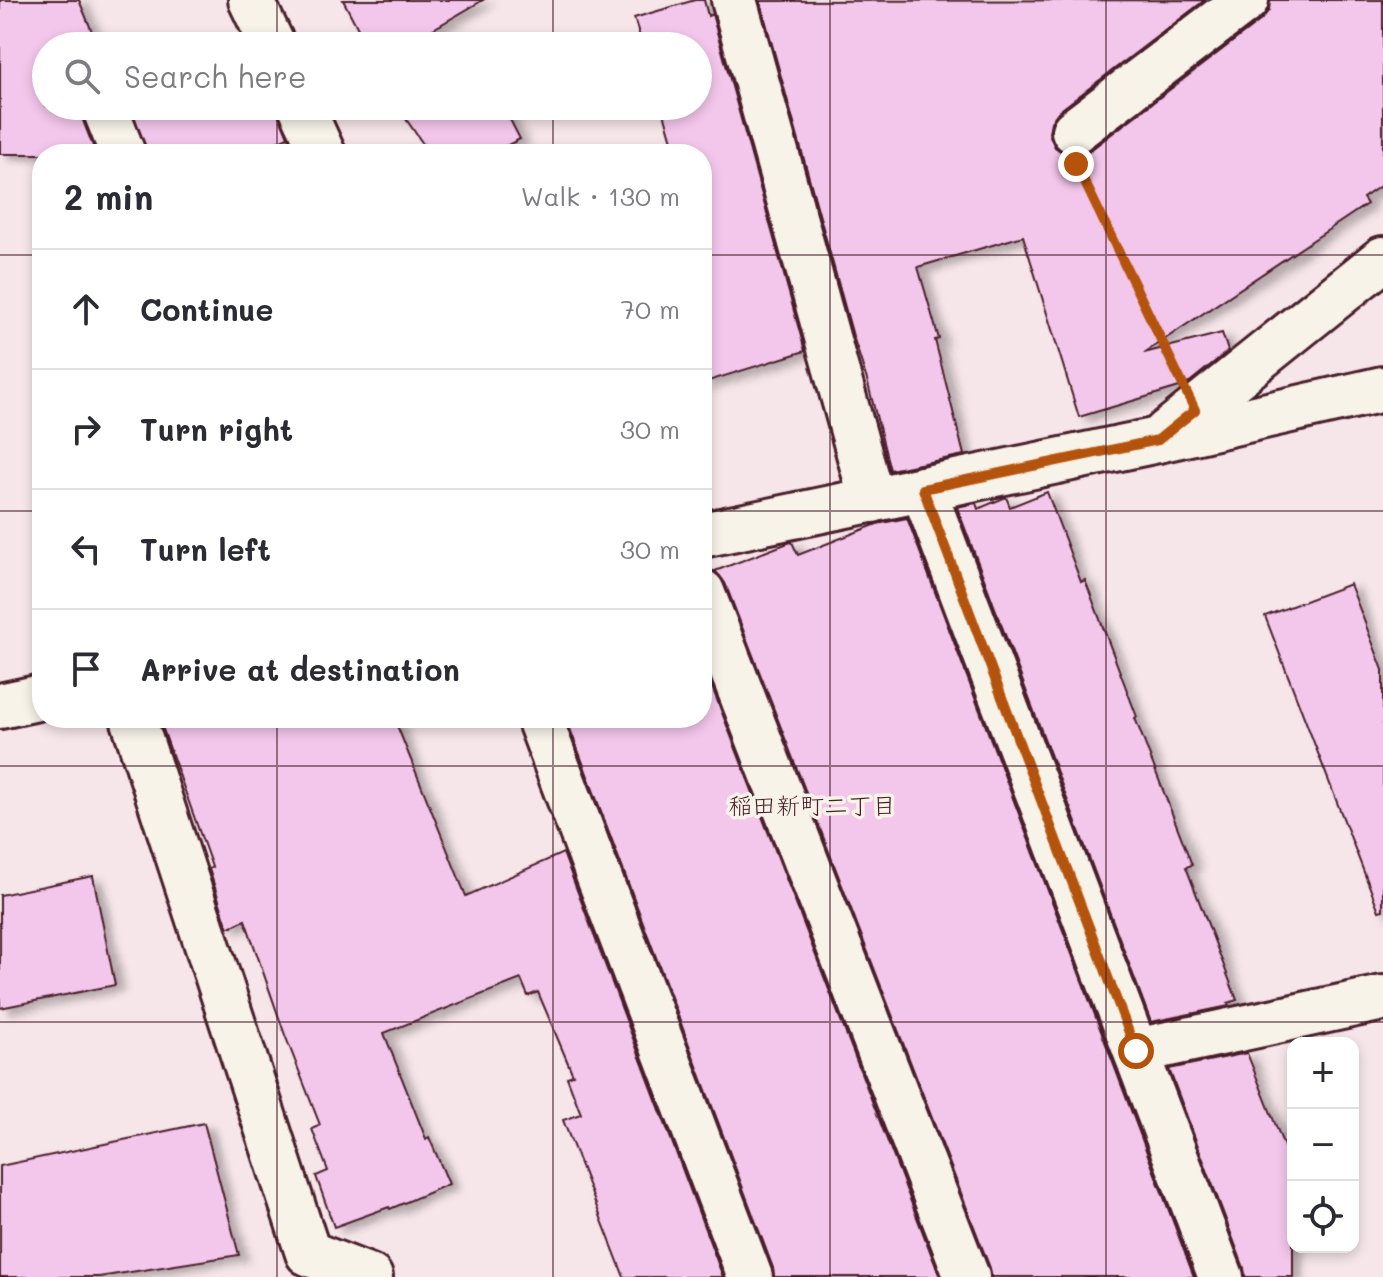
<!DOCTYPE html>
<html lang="en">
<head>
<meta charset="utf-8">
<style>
  :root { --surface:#fff; --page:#f7f7f7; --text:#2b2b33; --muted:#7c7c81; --line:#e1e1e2 }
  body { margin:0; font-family:Mali,"Klee One",sans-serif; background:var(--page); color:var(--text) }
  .controls { position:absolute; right:24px; bottom:24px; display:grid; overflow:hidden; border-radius:16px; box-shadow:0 4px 12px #0003 }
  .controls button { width:72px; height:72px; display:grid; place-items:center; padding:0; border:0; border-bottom:2px solid var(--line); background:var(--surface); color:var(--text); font:40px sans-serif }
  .stop { position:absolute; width:24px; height:24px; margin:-18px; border:6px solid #b45309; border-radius:50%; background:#fff }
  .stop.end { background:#b45309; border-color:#fff; box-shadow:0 2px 8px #0008 }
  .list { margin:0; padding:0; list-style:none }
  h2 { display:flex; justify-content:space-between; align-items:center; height:104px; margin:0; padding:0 32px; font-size:34px }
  h2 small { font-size:26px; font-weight:400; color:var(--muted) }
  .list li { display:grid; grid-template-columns:52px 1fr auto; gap:24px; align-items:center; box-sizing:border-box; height:120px; padding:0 32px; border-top:2px solid var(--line) }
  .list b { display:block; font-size:30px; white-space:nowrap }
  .list em { font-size:26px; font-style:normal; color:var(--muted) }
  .icon { flex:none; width:44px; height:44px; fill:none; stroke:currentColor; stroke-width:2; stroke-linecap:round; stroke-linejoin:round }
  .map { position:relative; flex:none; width:1383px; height:1277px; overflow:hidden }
  .search { position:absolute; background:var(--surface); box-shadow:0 4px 12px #0003; left:32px; top:32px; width:680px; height:88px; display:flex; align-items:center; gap:20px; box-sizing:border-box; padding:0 28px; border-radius:44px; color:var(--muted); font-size:30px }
  .panel { position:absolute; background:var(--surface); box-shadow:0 4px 12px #0003; left:32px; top:144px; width:680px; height:584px; border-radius:32px }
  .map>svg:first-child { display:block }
</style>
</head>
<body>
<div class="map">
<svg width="1383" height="1277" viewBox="0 0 1383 1277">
  <defs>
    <filter id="shadow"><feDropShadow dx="9" dy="5" stdDeviation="4" flood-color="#0004"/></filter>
  </defs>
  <rect width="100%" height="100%" fill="#f6e6e9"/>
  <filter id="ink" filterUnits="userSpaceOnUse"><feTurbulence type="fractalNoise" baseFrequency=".0125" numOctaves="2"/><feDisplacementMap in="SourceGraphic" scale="16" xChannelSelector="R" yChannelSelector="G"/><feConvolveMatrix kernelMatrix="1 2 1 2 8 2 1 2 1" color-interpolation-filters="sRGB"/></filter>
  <g filter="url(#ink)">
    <g fill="#f3c6eb" stroke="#4a1f2b" stroke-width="2" filter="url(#shadow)">
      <polygon points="0,0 79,0 98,46 46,46 46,106 80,106 82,118 96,154 0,154"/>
      <polygon points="343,0 483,0 404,46 367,46"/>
      <polygon points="695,0 704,0 708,16 712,14 805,351 702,383 702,154 676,154 662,106 698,106 698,46 643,46 634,18"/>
      <polygon points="1205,0 1058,112 1051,122 1049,133 1055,147 1065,154 1076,156 1089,151 1261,20 1269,10 1270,0 1383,0 1383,184 1363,198 1367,204 1144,353 1222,333 1228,351 1186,385 1079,417 1023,236 918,267 939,339 935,340 964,455 890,470 867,380 853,336 760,1"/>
      <polygon points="131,106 276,106 288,137 248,154 147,154"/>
      <polygon points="397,106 503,106 520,139 490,154 430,154"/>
      <polygon points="1047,492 1081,582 1085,580 1137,717 1135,718 1192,865 1186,867 1237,1000 1228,1003 1229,1006 1151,1022 957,507 976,503 978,509 1006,497 1010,507"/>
      <polygon points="907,518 1194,1277 991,1277 990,1268 725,583 715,571 788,543 792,542 798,555 877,524"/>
      <polygon points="1350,584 1383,670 1383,910 1379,911 1265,616"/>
      <polygon points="702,661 940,1277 774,1277 773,1268 566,718 702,718"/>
      <polygon points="159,718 394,718 466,896 563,853 723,1277 624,1277 563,1120 581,1114 567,1077 573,1075 538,992 528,996 521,979 384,1033 426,1139 429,1137 449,1184 390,1209 389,1207 334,1227 316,1176 328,1171 312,1129 320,1125 285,1035 245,920 228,928 209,869 212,867"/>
      <polygon points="93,876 115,985 0,1008 0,895"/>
      <polygon points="1247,1053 1293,1169 1293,1277 1245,1277 1244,1268 1169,1069"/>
      <polygon points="204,1123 239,1255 99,1277 0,1277 0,1166"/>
    </g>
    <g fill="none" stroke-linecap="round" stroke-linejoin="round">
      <g stroke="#4a1f2b" stroke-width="50">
        <g id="minor">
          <polyline points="251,0 273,46"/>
          <polyline points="734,0 872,500"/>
          <polyline points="301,106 323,154"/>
          <polyline points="105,109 123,154"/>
          <polyline points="1074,131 1246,0"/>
          <polyline points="1166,433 1383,259"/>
          <polyline points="923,489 1221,1277"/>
          <polyline points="702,535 1158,440 1383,389"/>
          <polyline points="702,592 967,1277"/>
          <polyline points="0,706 42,697"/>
          <polyline points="133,718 308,1253 370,1277"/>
          <polyline points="539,718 750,1277"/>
          <polyline points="1136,1051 1383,998"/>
        </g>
      </g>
      <polyline stroke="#4a1f2b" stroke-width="5" stroke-dasharray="8 6" stroke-linecap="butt" points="1085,182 1171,361"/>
      <use href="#minor" stroke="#f7f3e8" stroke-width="44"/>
    </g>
  </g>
  <g fill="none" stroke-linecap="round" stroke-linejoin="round" filter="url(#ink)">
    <polyline stroke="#b45309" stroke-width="10" points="1076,164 1195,410 1158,440 923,489 1136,1051"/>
  </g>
  <path fill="none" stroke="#4a1f2b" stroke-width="2" stroke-opacity="0.55" d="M277 0V46M553 0V46M830 0V1277M1106 0V1277M277 106V154M553 106V154M0 255H42M702 255H1383M0 511H42M702 511H1383M277 718V1277M553 718V1277M0 766H1383M0 1022H1383"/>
  <g text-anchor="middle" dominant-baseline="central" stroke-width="7" stroke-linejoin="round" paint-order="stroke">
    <g font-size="24" fill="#4a1f2b" stroke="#f7f3e8">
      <text x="812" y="804">稲田新町二丁目</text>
    </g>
  </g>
</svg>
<div class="controls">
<button>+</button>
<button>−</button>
<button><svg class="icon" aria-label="locate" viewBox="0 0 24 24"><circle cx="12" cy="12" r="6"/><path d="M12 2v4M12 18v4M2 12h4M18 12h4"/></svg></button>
</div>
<div class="stop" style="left:1136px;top:1051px"></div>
<div class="stop end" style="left:1076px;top:164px"></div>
<div class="search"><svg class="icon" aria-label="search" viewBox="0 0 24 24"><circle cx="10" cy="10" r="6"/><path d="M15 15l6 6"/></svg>Search here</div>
<section class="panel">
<h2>2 min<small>Walk · 130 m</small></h2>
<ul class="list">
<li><svg class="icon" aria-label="ahead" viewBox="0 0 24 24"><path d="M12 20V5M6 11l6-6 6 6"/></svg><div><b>Continue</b></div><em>70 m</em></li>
<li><svg class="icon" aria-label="right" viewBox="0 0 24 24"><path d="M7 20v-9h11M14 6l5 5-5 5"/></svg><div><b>Turn right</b></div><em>30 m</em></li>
<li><svg class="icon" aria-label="left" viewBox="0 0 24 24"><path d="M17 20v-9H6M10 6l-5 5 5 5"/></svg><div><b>Turn left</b></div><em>30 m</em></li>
<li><svg class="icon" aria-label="arrive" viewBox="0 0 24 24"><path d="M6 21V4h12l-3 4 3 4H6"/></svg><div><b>Arrive at destination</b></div></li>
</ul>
</section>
</div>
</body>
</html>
